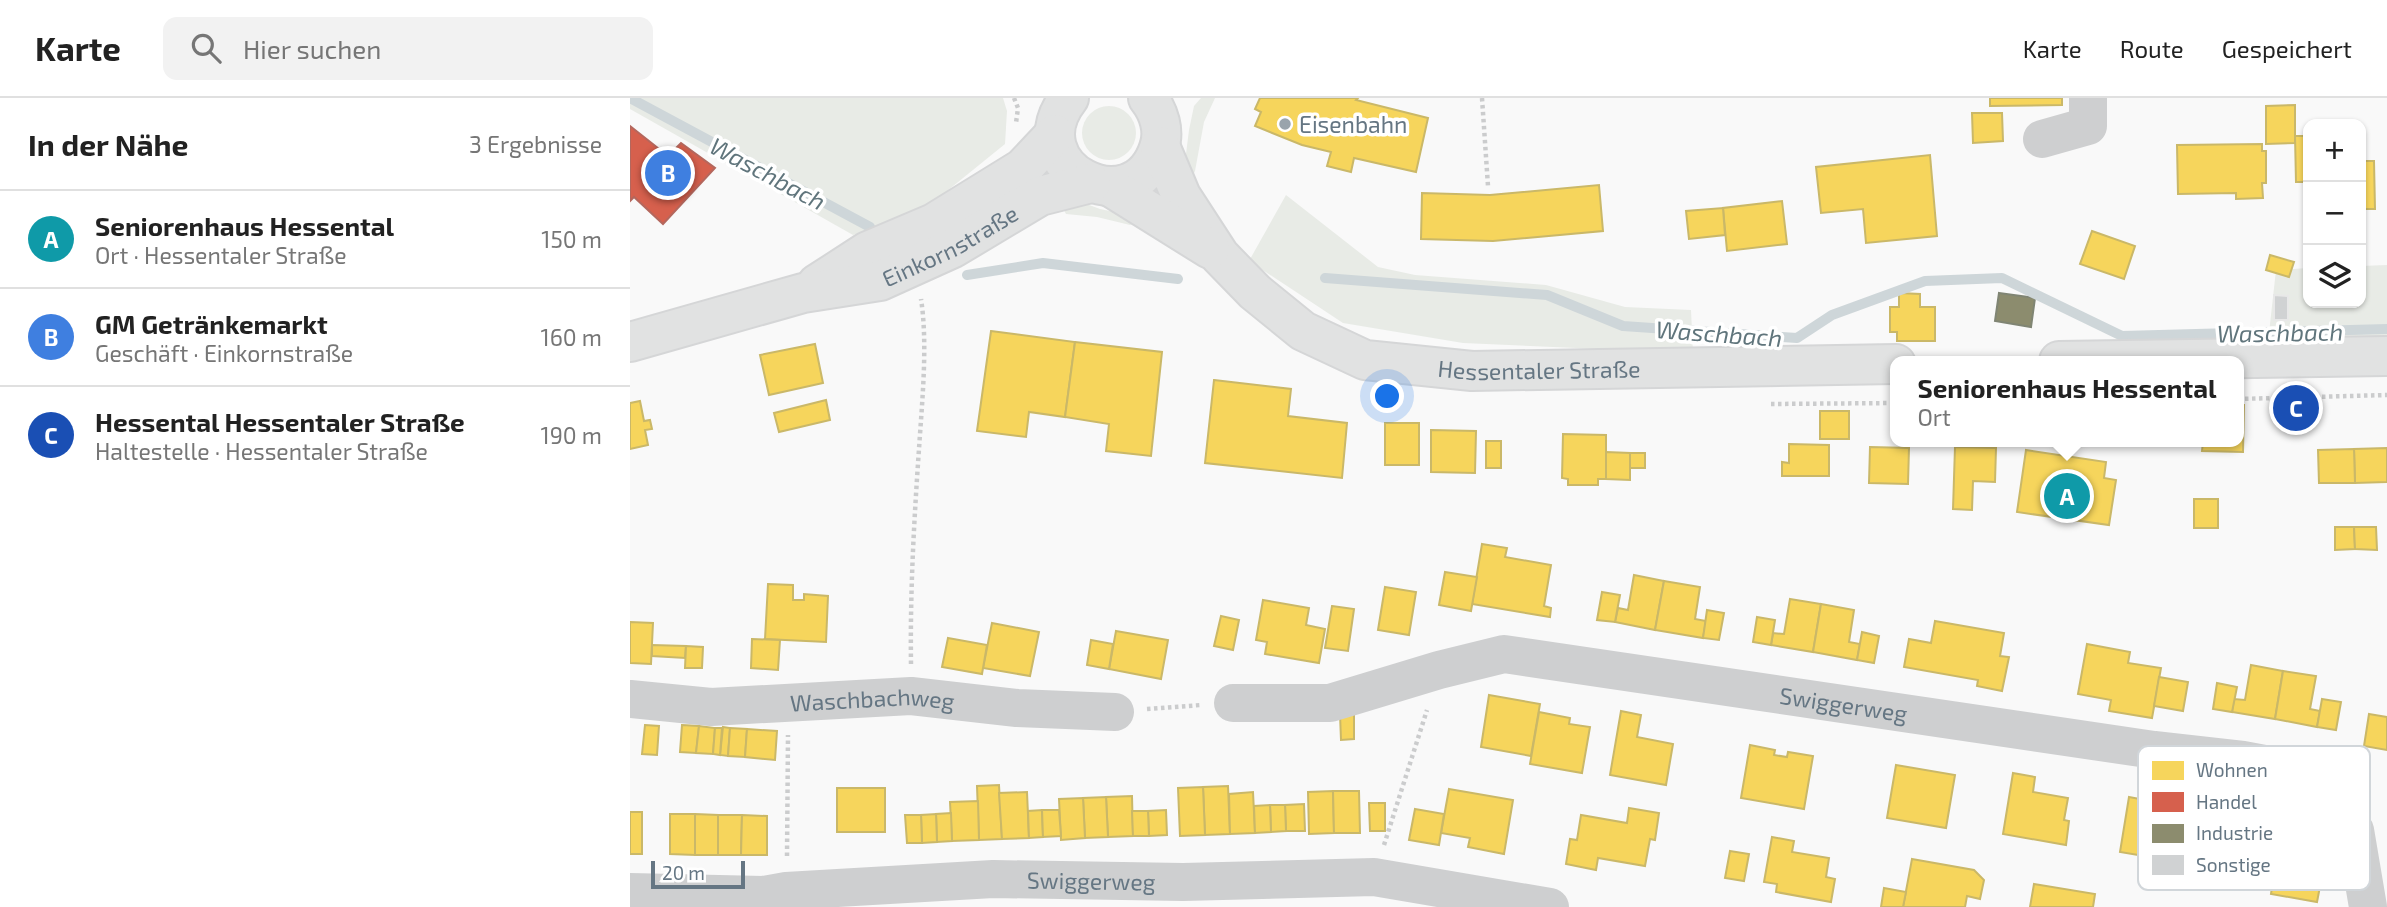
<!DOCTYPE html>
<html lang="de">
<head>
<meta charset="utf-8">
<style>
  :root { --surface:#fff; --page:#f2f2f2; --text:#222; --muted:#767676; --line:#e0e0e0; --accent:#585c60 }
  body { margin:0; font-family:"Exo 2",sans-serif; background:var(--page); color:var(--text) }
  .controls { position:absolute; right:21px; top:21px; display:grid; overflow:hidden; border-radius:14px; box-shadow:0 2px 5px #0004 }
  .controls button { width:63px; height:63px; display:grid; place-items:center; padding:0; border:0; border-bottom:2px solid var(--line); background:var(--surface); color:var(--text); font:35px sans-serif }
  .scale { position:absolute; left:21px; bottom:18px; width:94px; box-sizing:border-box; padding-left:7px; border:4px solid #657683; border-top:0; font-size:19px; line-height:24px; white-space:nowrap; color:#657683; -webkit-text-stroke:5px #fff; paint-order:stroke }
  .you { position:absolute; left:758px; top:299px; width:24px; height:24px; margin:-18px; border:5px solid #fff; border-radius:50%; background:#1a73e8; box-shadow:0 0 0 10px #1a73e833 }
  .badge { display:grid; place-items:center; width:46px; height:46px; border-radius:50%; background:var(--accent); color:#fff; font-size:23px; font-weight:700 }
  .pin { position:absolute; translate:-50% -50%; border:4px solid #fff; box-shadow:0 2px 7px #0006 }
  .popup { position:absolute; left:1260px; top:258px; width:354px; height:91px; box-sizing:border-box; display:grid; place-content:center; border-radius:14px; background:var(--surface); filter:drop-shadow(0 2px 5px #0005); font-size:23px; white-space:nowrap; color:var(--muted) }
  .popup b { font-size:26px; color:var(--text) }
  .popup::after { content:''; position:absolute; left:50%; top:100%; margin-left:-14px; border:14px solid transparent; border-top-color:var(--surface) }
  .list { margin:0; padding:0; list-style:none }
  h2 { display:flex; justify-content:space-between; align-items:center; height:91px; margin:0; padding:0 28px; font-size:30px }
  h2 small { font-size:23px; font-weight:400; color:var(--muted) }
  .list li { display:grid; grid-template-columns:46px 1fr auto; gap:21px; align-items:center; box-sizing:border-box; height:98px; padding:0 28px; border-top:2px solid var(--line) }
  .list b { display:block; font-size:26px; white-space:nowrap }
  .list p { margin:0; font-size:23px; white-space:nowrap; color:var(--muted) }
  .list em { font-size:23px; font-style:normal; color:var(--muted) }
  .icon { flex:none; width:38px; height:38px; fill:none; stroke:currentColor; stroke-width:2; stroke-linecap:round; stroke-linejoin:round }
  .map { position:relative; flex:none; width:1757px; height:809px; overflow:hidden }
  header { display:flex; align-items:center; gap:42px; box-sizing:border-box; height:98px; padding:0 35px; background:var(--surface); border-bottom:2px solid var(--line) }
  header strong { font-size:33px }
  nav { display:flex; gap:38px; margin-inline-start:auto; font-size:24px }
  .search { width:490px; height:63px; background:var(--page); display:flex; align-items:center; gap:18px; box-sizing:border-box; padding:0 24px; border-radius:14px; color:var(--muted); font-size:26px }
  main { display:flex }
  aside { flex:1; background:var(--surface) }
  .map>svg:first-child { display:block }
</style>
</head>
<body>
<header>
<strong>Karte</strong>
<div class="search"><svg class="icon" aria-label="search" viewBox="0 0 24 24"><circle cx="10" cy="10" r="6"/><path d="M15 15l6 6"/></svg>Hier suchen</div>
<nav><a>Karte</a><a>Route</a><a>Gespeichert</a></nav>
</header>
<main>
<aside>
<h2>In der Nähe<small>3 Ergebnisse</small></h2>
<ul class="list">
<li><span class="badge" style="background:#0f9aa8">A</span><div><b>Seniorenhaus Hessental</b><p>Ort · Hessentaler Straße</p></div><em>150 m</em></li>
<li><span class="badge" style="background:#3f7fe0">B</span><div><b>GM Getränkemarkt</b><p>Geschäft · Einkornstraße</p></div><em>160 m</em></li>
<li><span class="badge" style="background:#1a4fb4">C</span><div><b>Hessental Hessentaler Straße</b><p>Haltestelle · Hessentaler Straße</p></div><em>190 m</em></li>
</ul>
</aside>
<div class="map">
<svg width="1757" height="809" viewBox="0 0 1757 809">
  <rect width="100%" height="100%" fill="#f9f9f9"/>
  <g fill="#e8ebe6">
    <polygon points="0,0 373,0 377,13 375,46 296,110 223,137 0,11"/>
    <polygon points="571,0 585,0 574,24 565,73 562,79 555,64 559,32 564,8"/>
    <circle cx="479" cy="35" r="27"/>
    <polygon points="656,97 748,169 785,177 916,187 995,209 1061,212 1063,255 833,245 713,225 619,163"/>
    <polygon points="446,102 470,111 514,120 500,127 467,119 436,116 430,104"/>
    <polygon points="1757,167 1757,242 1638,244 1646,172 1678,170 1678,205 1731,205 1731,168"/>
  </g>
  <g fill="#f6d55c" stroke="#cab868" stroke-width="2">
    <polygon points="630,0 728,0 726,2 798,20 786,74 724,60 721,74 697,68 701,54 672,47 625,28 631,14 625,11"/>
    <polygon points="1360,0 1432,0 1432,7 1360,8"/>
    <polygon points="1665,7 1665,45 1636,46 1636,8"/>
    <polygon points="1342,15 1372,15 1373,43 1343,45"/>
    <polygon points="1665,38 1678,38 1678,84 1666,84"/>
    <polygon points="1632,46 1632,53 1636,53 1636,85 1632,85 1633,100 1606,101 1606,95 1548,96 1547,47"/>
    <polygon points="1300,57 1307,138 1236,145 1233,111 1191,115 1186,69"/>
    <polygon points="1731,63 1744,63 1745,111 1731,111"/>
    <polygon points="969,87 973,133 863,143 791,141 792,95 860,97"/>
    <polygon points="1152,103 1157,146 1097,153 1093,110"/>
    <polygon points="1093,110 1095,137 1059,141 1056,113"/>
    <polygon points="1462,133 1505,148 1494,181 1450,166"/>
    <polygon points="1640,157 1664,164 1659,179 1636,172"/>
    <polygon points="1269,195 1290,196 1290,209 1305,209 1305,243 1267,243 1267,234 1260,234 1260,209 1269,209"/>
    <polygon points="361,233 445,244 435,319 399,314 396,339 347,333"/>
    <polygon points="445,244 532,254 521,358 476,353 479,326 435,319"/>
    <polygon points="185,246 193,285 139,297 130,257"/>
    <polygon points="584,282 661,291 658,318 717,325 712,380 575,365"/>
    <polygon points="196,302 200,322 149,334 144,315"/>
    <polygon points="10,303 14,323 20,322 22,331 15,332 18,347 0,351 0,305"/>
    <polygon points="1608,307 1614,307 1613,354 1572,353 1573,344 1608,344"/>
    <rect x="1190" y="313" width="29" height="28"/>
    <rect x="755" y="325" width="34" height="42"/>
    <polygon points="801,332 846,333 845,375 801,374"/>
    <polygon points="933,336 976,337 976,381 968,381 968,387 938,387 938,381 932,380"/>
    <rect x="856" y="343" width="15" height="27"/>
    <polygon points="1159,346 1199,347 1199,378 1152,378 1152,364 1159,365"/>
    <polygon points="1240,349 1279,350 1278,386 1239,385"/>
    <polygon points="1325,349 1366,350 1365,384 1343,383 1342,412 1323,411"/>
    <polygon points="1757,350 1757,384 1725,385 1724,351"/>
    <polygon points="1724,351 1725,385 1689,385 1688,352"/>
    <polygon points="1396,352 1476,364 1474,380 1486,382 1479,427 1387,414"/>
    <polygon points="976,354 1000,355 1000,382 976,381"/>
    <rect x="1000" y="355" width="15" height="15"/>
    <rect x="1564" y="401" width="24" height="29"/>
    <polygon points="1705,429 1724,429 1725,451 1705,452"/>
    <polygon points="1724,429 1746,429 1747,452 1725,451"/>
    <polygon points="852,446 877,450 875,459 921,467 914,508 921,510 920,519 842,506"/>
    <polygon points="815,474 847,479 841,513 809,507"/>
    <polygon points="1004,477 1034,483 1025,532 985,524 988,510 998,512"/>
    <polygon points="1034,483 1070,489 1065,521 1076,523 1073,540 1025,532"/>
    <polygon points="138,486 163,487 163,502 174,502 174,496 198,498 196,544 135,541"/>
    <polygon points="755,489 786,494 779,537 748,532"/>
    <polygon points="972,494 990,497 985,524 967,522"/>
    <polygon points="1160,501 1191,506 1183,554 1141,547 1143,535 1154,536"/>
    <polygon points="633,502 679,510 676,527 695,531 689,565 635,556 637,544 626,542"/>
    <polygon points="1191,506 1224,512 1219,544 1230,546 1227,562 1183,554"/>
    <polygon points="702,508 724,511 718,553 695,550"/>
    <polygon points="1077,512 1094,515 1089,542 1073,540"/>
    <polygon points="591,518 609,522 603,552 584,548"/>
    <polygon points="1127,519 1145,522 1141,547 1123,544"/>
    <polygon points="1305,523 1374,535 1370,558 1379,559 1372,593 1347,588 1348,582 1274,569 1279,541 1301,545"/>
    <polygon points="0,524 23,525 21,566 0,565"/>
    <polygon points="362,525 409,534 400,578 353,570"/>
    <polygon points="486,533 538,542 531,581 479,571"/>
    <polygon points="1232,534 1249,538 1244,565 1227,562"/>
    <polygon points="318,540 357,547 352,576 312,569"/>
    <polygon points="122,541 150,542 148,572 121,570"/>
    <polygon points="461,542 483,546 479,571 457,567"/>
    <polygon points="1457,546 1500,554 1498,565 1531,570 1522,620 1479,613 1481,602 1448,596"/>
    <polygon points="22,547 56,548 55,560 22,558"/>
    <polygon points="56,548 73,549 72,570 55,570"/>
    <polygon points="1621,567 1653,573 1645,621 1602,614 1604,601 1615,602"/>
    <polygon points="1653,573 1686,578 1680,611 1690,613 1687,629 1645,621"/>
    <polygon points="1529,579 1558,584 1553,613 1524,608"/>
    <polygon points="1587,585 1607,589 1602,614 1583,611"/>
    <polygon points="859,597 910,606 901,658 851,649"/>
    <polygon points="1692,601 1711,604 1706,632 1687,629"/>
    <polygon points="991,613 1011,617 1007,639 1043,646 1036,687 980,677"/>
    <polygon points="909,614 940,620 939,626 960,629 952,675 900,666"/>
    <polygon points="710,616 724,616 724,641 711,642"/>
    <polygon points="1739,616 1757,619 1757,652 1734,648"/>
    <polygon points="15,627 29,628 27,657 12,656"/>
    <polygon points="52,627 69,628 66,655 50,654"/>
    <polygon points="69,628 85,630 83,656 66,655"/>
    <polygon points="93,629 100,630 98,658 90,657"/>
    <polygon points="85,630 92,630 90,657 83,656"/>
    <polygon points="100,630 117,631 115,659 98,658"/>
    <polygon points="117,631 147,633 145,662 115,659"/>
    <polygon points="1120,647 1145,652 1144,657 1157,659 1158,654 1183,658 1174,711 1111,700"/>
    <polygon points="1266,667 1325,677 1316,730 1257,720"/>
    <polygon points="1383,675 1405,679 1403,694 1438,700 1434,722 1439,723 1436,747 1373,736"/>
    <polygon points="369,687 372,741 349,742 347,688"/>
    <polygon points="598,688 600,736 575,737 573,689"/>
    <polygon points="573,689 575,737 550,738 548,690"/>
    <rect x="207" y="690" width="48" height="44"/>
    <polygon points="819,691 883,702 874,756 838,749 840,740 811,735"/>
    <polygon points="703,693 704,735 679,736 678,694"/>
    <polygon points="703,693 729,693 730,735 704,735"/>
    <polygon points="397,694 399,740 372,741 369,695"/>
    <polygon points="623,694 625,735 600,736 599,696"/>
    <polygon points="502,698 503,738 478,739 476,699"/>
    <polygon points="476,699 478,739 455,740 453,700"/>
    <polygon points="1499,699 1526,704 1525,710 1558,716 1550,764 1490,754"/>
    <polygon points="453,700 455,740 431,742 429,701"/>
    <polygon points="348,703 349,742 322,743 320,704"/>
    <polygon points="739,705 755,705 755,733 740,733"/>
    <polygon points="674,706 675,733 656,733 655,707"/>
    <polygon points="640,707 655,707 656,733 641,734"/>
    <polygon points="640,707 641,734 625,735 624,708"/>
    <polygon points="999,710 1029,715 1025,742 1020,741 1015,768 968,760 966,772 936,766 940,741 947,742 951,717 997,725"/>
    <polygon points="785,711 814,716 809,747 779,742"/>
    <polygon points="412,712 413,739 399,740 398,713"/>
    <polygon points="412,712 429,712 431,738 413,739"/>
    <polygon points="536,712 537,737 519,738 518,713"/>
    <polygon points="502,713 518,713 519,738 503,738"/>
    <rect x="0" y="714" width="12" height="42"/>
    <polygon points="321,715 322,743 307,744 306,716"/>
    <polygon points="40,716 65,716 65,757 40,756"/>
    <polygon points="65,716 88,717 88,757 65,757"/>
    <polygon points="306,716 307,744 292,745 291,717"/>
    <polygon points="88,717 112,717 111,757 88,757"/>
    <polygon points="112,717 137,718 137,757 111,757"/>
    <polygon points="275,717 291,717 292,745 277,745"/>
    <polygon points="1611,718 1634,722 1633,730 1666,736 1660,772 1692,778 1687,804 1641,796 1644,776 1603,769"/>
    <polygon points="1142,739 1164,743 1162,754 1199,760 1196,779 1205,781 1201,804 1146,794 1147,786 1134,784"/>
    <polygon points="1100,753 1119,756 1114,783 1095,780"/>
    <polygon points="1282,761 1344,772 1354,782 1350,801 1337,798 1335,809 1273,809"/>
    <polygon points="1404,786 1465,796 1463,809 1400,809"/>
    <polygon points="1254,790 1276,794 1273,809 1251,809"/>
  </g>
  <polygon fill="#d6604d" stroke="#b4675d" stroke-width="2" points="0,28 38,58 51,45 85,70 33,126 4,99 0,103"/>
  <polygon fill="#8c8c6e" stroke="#808574" stroke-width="2" points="1369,195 1405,200 1401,229 1365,223"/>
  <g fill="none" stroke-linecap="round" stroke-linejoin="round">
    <g stroke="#ced6d9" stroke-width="10">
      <polyline points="0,0 240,129"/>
      <polyline points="337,177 413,165 548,181"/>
      <polyline points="695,180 917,197 993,228 1167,240 1202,217 1295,183 1372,180 1492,238 1757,231"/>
    </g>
  </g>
  <polygon fill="#d0d2d3" stroke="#e8e8e8" stroke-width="2" points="1644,197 1658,198 1658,222 1644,222"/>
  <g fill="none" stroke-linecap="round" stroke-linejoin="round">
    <g stroke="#d5d6d7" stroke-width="42">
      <g id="major">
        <path d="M439 0C385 69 503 130 529 50 535 33 529 14 518 0"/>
        <path id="s4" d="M530 48 551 98 590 158 625 194 673 233 735 262 842 273 1266 266"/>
        <polyline points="479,88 580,151"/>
        <polyline points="187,186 238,153 304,125 393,70 425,36"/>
        <path id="s5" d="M0 244 173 195 250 183 323 150 410 98 461 85"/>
        <polyline points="1429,263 1757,258"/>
      </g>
    </g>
    <g stroke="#cbcccd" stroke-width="4.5" stroke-dasharray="3.5 3.5" stroke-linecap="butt">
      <polyline points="384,0 388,10 386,25"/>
      <polyline points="852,0 858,88"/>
      <polyline points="1608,301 1757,297"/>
      <polyline points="1141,306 1266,305"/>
      <path d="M281 566C280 494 284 423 289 351 292 304 298 246 291 201"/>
      <polyline points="517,611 571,607"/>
      <polyline points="754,747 797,612"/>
      <polyline points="157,758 158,637"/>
    </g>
    <g stroke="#cecfd0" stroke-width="38">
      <polyline points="1412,41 1458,28 1458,0"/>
      <path id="s1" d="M0 601 81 609 281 598 387 610 485 614"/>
      <path id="s2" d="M603 605H700L809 572 874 556 1524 652 1613 662 1677 674 1725 732 1738 809"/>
      <path id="s3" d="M0 794 133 797 156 793 363 781 553 784 744 779 920 809"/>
    </g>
    <use href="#major" stroke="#e1e2e2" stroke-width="38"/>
  </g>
  <circle fill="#99a4ac" stroke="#fff" stroke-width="2.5" cx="655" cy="26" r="7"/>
  <g text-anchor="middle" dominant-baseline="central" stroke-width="7" stroke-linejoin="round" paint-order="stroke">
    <g font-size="23" fill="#657683" stroke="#fff" text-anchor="start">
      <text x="669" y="26">Eisenbahn</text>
    </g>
    <g font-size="23" fill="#657683" stroke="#fff">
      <text stroke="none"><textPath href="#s5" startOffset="336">Einkornstraße</textPath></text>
      <text stroke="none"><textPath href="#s4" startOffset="481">Hessentaler Straße</textPath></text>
      <text stroke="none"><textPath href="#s2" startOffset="621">Swiggerweg</textPath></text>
      <text stroke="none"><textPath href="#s1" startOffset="243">Waschbachweg</textPath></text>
      <text stroke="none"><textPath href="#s3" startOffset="462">Swiggerweg</textPath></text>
    </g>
    <g font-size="24" font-style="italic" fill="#60757c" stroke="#fff">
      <text transform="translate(138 75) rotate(28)">Waschbach</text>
      <text transform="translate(1650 234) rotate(-1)">Waschbach</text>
      <text transform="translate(1089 235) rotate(4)">Waschbach</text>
    </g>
  </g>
  <rect x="1508" y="648" width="232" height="144" rx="10" fill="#fff" stroke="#d1d6da" stroke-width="2"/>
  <rect x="1522" y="663" width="32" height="19" fill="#f6d55c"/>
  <rect x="1522" y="694" width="32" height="20" fill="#d6604d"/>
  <rect x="1522" y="726" width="32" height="19" fill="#8c8c6e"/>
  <rect x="1522" y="757" width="32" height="20" fill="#d0d2d3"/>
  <g font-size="19" fill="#657683">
    <text x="1566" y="679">Wohnen</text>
    <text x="1566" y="711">Handel</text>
    <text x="1566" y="742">Industrie</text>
    <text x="1566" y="774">Sonstige</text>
  </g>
</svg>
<div class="controls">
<button>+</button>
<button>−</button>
<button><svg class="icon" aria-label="layers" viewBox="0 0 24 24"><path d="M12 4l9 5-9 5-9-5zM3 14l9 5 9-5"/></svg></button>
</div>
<div class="scale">20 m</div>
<div class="you"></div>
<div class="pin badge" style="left:1437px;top:398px;background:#0f9aa8">A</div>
<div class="popup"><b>Seniorenhaus Hessental</b>Ort</div>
<div class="pin badge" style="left:38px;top:75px;background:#3f7fe0">B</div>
<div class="pin badge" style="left:1666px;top:310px;background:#1a4fb4">C</div>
</div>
</main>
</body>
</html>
